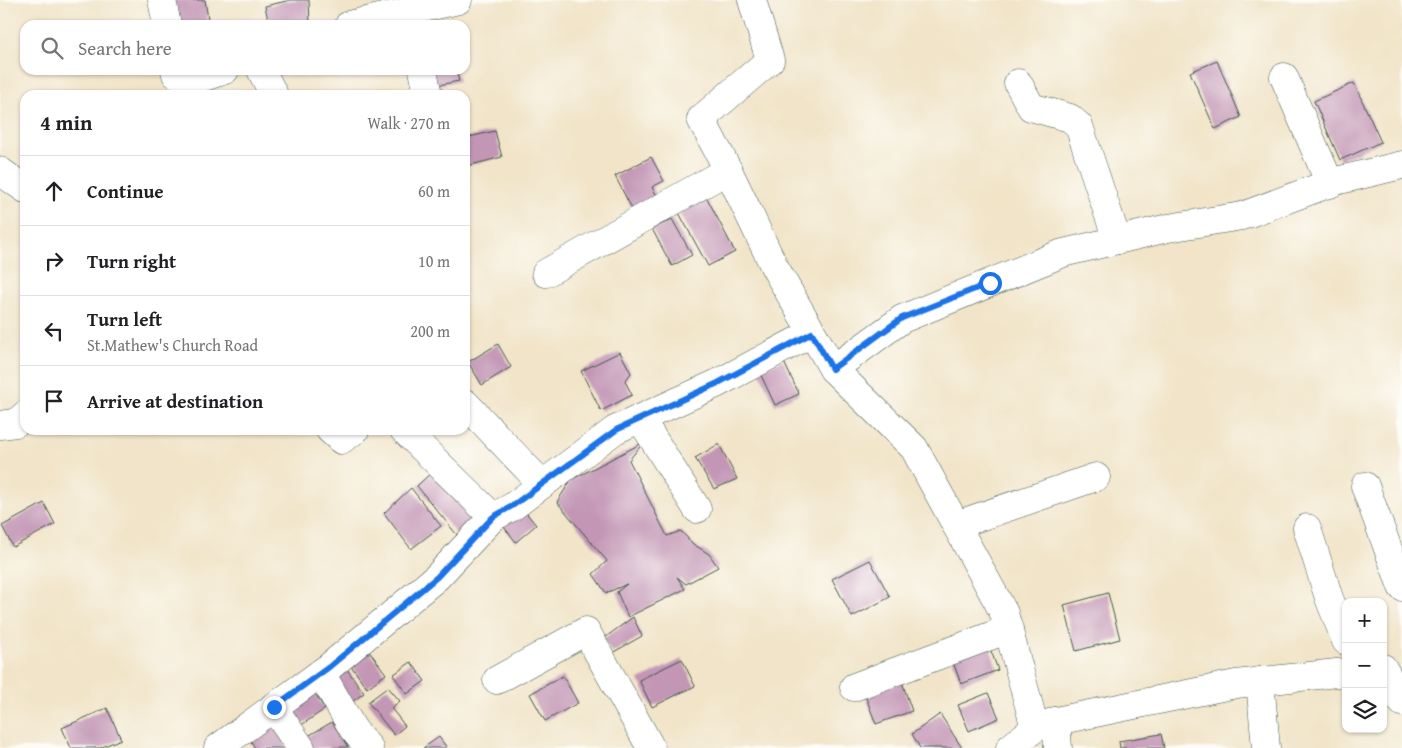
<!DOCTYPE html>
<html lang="en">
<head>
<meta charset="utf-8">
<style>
  :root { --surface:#fff; --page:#f2f2f2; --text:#202124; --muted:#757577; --line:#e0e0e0 }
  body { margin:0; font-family:"Gentium Book Plus",serif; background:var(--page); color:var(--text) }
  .controls { position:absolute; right:15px; bottom:15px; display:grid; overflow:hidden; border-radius:10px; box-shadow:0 1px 4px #0004 }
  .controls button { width:45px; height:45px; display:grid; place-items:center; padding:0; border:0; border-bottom:1px solid var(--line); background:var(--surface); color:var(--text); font:25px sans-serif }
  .stop { position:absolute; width:15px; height:15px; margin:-11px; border:4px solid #1a73e8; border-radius:50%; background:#fff }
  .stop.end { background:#1a73e8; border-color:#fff; box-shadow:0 1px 5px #0008 }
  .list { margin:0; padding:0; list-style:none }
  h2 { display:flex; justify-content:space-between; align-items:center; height:65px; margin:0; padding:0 20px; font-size:21px }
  h2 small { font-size:16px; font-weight:400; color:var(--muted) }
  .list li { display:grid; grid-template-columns:32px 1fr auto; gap:15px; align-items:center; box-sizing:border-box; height:70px; padding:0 20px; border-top:1px solid var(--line) }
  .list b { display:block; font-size:19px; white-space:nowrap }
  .list p { margin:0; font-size:16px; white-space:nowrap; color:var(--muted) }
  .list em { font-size:16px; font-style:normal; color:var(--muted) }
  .icon { flex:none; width:28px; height:28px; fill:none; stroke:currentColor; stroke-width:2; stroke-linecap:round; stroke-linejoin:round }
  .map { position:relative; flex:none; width:1402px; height:748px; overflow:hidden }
  .search { position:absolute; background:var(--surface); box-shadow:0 1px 4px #0004; left:20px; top:20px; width:450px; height:55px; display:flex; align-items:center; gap:12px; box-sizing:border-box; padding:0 18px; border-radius:15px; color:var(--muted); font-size:19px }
  .panel { position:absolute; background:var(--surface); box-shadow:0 1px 4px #0004; left:20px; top:90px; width:450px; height:345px; border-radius:15px }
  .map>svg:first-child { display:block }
</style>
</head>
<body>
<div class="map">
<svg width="1402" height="748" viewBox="0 0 1402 748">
  <rect width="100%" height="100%" fill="#fdfcf7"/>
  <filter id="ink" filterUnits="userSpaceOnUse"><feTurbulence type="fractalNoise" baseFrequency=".02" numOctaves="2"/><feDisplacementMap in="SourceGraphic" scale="10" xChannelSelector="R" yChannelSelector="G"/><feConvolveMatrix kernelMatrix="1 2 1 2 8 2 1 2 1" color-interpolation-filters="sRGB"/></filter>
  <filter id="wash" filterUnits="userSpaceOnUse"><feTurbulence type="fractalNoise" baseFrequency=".0096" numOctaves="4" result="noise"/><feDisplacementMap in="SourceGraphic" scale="20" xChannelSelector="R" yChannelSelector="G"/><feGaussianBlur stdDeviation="1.12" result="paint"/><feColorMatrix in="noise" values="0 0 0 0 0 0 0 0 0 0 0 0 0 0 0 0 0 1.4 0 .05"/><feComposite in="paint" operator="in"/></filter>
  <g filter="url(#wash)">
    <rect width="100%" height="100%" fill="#f1e4c8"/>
    <g id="blocks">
      <g fill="#c396b6">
        <polygon points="167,0 205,0 209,25 172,25"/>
        <polygon points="291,0 309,0 310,23 298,25 269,25 265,6"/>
        <polygon points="1217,61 1241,117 1215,129 1190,72"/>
        <polygon points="430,70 456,70 459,81 434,86"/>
        <polygon points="1354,83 1381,142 1340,160 1314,101"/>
        <polygon points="495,131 502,157 467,166 465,159 465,138"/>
        <polygon points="651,157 664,181 652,187 657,196 632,209 615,176"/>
        <polygon points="707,198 735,252 708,266 679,213"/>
        <polygon points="672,219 692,255 672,266 652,229"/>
        <polygon points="498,344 511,367 482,385 468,362"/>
        <polygon points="620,352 631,373 625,381 632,395 601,411 581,371"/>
        <polygon points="783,360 799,394 775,405 759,371"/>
        <polygon points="644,442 629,460 667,536 681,531 693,544 709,554 718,567 686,584 677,577 685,589 628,617 617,592 627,584 606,593 593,574 607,561 557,502 571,480"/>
        <polygon points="719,444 737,479 714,489 695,458"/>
        <polygon points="436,468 478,516 457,535 417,486"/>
        <polygon points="411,488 441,526 411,549 384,513"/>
        <polygon points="44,503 55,524 13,547 2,526"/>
        <polygon points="523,509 536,525 516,542 503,526"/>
        <polygon points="870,560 890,597 852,617 832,579"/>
        <polygon points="1108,593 1120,639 1076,651 1064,605"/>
        <polygon points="633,617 642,636 612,653 603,639"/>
        <polygon points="987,640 998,670 961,684 950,654"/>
        <polygon points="370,652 386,674 367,688 351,666"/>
        <polygon points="682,659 695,686 652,707 639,680"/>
        <polygon points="411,662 425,681 407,694 393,675"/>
        <polygon points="346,668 364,693 348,705 330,679"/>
        <polygon points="563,676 578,703 545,721 530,694"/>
        <polygon points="902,682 912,711 876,724 865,695"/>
        <polygon points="388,687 400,701 391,708 405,726 394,735 368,702"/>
        <polygon points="313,691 325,709 297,728 284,709"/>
        <polygon points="988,693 999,718 969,731 958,705"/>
        <polygon points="107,708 121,739 100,748 71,748 62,728"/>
        <polygon points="940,714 962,748 920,748 912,734"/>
        <polygon points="275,722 290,742 283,748 255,748 250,740"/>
        <polygon points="332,722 348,747 309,748 303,739"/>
        <polygon points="1161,734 1164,748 1120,748 1119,741"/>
        <polygon points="439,737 447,748 423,748"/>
      </g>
    </g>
  </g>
  <g filter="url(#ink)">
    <use href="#blocks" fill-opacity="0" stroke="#3e564a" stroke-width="1"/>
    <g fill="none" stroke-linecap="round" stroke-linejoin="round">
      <g stroke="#3e564a" stroke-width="29">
        <g id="minor">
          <polyline points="162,0 167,25"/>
          <polyline points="752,0 770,60 701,119 728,170 774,266 833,369"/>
          <polyline points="349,25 458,0"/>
          <polyline points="175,70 176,74 188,80 201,78 225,70"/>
          <polyline points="261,70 274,95"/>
          <polyline points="423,70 428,95"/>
          <polyline points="1284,77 1330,184"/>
          <polyline points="1018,83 1031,107 1070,118 1079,126 1117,240"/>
          <polyline points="0,171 25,189"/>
          <polyline points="546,273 728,170"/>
          <polyline points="465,403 542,484"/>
          <polyline points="640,418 697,509"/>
          <polyline points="0,425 16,423 25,415"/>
          <polyline points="330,430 341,440 355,430"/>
          <polyline points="404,430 493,517"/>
          <polyline points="1365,486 1402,587"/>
          <polyline points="956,525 1096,477"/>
          <polyline points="1307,528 1329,598 1346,641"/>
          <polyline points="1383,668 1402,702"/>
          <polyline points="321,673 353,729 369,748"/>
          <polyline points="497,680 586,631 651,748"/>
          <polyline points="1260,681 1266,748"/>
          <polyline points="854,687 1009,629"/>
          <polyline points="273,707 301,748"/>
          <polyline points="1056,721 1058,748"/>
          <polyline points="1035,728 1004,613 914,448 833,369 902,319 1063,253 1168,228 1242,216 1336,181 1402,165"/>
          <polyline points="218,748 329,667 437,577 493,517 512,507 615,430 718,383 812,333"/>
          <polyline points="1010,748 1035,728 1056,721 1236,684 1346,672"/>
        </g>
      </g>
      <use href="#minor" stroke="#fff" stroke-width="28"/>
    </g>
  </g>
  <g fill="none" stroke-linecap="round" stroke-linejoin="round" filter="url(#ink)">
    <polyline stroke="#1a73e8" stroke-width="6" points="274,707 329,667 437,577 493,517 512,506 616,430 718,383 812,333 832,369 902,318 990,283"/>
  </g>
</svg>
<div class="controls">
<button>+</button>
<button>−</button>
<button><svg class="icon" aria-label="layers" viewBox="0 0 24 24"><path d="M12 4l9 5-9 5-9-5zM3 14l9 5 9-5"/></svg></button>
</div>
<div class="stop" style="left:990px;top:283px"></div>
<div class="stop end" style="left:274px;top:707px"></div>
<div class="search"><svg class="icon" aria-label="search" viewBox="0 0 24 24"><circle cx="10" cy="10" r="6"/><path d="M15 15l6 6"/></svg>Search here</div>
<section class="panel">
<h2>4 min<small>Walk · 270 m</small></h2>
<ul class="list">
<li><svg class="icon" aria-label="ahead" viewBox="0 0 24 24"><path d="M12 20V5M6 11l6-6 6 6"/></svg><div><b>Continue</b></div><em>60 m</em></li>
<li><svg class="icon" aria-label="right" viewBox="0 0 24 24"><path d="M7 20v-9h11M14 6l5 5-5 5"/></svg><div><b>Turn right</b></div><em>10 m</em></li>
<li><svg class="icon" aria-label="left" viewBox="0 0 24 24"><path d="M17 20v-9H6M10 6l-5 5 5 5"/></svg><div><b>Turn left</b><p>St.Mathew's Church Road</p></div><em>200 m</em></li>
<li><svg class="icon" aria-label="arrive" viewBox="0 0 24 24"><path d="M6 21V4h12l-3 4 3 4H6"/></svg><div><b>Arrive at destination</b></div></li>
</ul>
</section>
</div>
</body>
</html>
